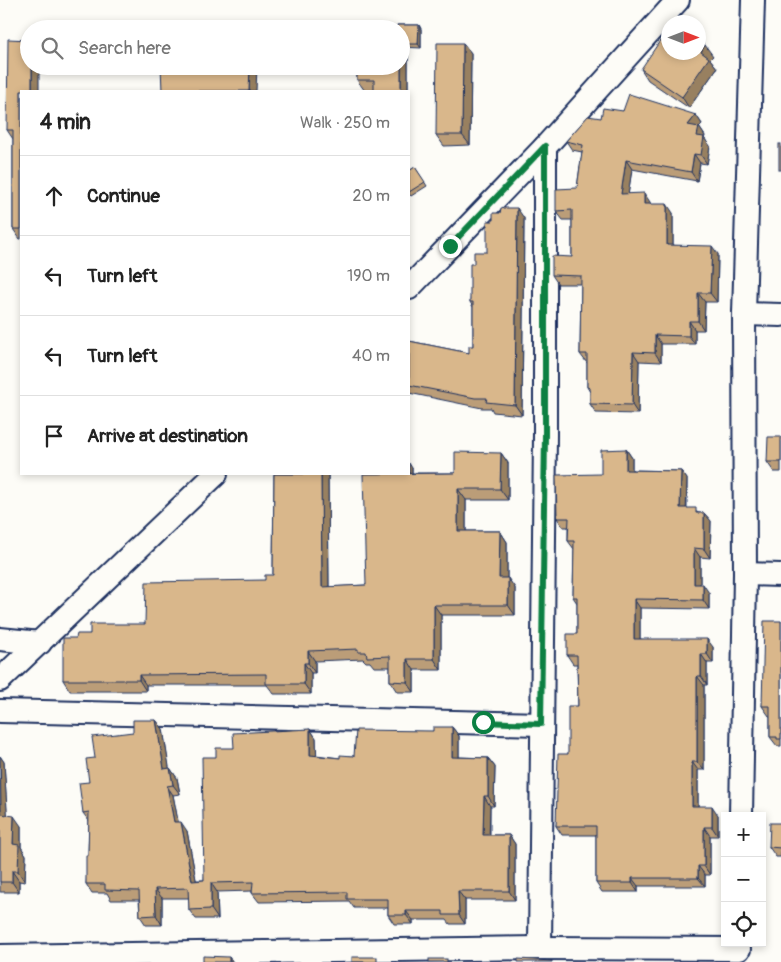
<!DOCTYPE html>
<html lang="en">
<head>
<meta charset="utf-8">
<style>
  :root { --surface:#fff; --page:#f2f2f2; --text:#222; --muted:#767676; --line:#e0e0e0 }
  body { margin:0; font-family:Pangolin,sans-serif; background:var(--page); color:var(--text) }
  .controls { position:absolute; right:15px; bottom:15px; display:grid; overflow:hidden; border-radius:0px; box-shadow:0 2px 8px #0003 }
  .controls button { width:45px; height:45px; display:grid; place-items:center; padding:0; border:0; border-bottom:1px solid var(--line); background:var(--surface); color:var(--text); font:25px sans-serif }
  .compass { position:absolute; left:661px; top:15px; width:45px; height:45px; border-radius:50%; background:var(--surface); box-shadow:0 2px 8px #0003; rotate:90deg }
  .stop { position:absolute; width:15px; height:15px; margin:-11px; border:4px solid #0b8043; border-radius:50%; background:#fff }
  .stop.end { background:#0b8043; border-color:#fff; box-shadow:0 1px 5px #0008 }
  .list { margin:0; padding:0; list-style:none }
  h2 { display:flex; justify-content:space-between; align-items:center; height:65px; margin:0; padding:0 20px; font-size:21px }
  h2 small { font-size:16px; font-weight:400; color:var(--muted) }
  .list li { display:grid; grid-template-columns:32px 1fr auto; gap:15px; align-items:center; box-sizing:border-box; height:80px; padding:0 20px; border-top:1px solid var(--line) }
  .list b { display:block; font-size:19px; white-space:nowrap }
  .list em { font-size:16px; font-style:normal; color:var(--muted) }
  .icon { flex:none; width:28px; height:28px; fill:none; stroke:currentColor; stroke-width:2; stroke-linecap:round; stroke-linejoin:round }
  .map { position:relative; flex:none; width:781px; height:962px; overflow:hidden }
  .search { position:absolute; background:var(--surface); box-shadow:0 2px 8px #0003; left:20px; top:20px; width:390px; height:55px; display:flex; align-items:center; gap:12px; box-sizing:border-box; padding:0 18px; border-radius:28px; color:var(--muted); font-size:19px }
  .panel { position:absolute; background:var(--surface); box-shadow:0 2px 8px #0003; left:20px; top:90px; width:390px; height:385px; border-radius:0px }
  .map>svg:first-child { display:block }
</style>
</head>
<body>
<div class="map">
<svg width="781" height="962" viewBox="0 0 781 962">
  <rect width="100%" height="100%" fill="#fdfcf7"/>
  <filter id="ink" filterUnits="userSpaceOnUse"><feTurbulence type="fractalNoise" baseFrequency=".02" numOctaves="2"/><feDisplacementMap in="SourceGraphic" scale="10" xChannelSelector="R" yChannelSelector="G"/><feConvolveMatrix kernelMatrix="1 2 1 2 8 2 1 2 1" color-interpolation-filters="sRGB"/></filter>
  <g filter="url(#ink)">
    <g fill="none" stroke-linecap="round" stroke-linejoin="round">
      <g stroke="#1b2f5e" stroke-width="26">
        <g id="street">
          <polyline points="409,288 545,147 678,0"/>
          <polyline points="744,314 781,315"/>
          <polyline points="745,574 781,575"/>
          <polyline points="0,639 40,643"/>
          <polyline points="0,680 216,474"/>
          <polyline points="0,711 541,724"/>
          <polyline points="741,816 745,574 744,314 753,0"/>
          <polyline points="540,948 545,435 545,147"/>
          <polyline points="0,956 540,948 739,949"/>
        </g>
      </g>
      <use href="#street" stroke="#fdfcf7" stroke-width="22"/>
    </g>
    <g fill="#bb9d78" stroke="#1b2f5e">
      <polygon points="397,25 419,25 421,29 421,48 402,47 408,56 408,91 365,91 357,80 357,66 401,66 401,29 397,29"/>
      <polygon points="463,43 471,53 470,145 444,146 436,135"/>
      <polygon points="713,56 710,59 717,68 689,108 648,80 641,69"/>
      <polygon points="308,66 328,66 328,70 311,71"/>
      <polygon points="21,91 21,239 20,239 13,229 13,139 7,130"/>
      <polygon points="623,111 696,115 702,124 699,127 705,136 704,138 710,146 707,164 700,163 697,181 632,169 628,194 650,202 650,204 673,213 673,245 718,254 717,302 705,302 704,330 695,330 695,344 661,344 661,362 639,361 638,414 596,413 590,404 590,392 587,387 587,363 580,354 581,284 558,284 552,275 572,257 572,220 563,220 556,211 577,188 582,152 572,150 566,141 601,118"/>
      <polygon points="415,167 427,186 411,196 409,194 409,171"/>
      <polygon points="524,218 522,415 493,412 491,408 482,408 409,393 409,341 469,353 473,346 473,307 470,302 474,264"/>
      <polygon points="781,437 781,472 774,472 767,462"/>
      <polygon points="626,449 632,458 632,470 681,471 687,479 687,508 699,513 704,513 711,521 710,558 700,557 700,584 709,593 709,609 640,608 640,639 713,647 713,663 707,663 707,685 704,685 704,770 698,770 698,806 718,815 718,836 710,836 710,875 705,875 705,886 638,886 638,892 602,892 596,883 596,835 562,835 556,826 568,754 578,706 577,664 573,664 567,655 577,634 577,603 573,597 574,549 568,541 568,527 563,527 557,518"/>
      <polygon points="501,453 508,463 508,500 466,500 466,531 500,531 507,542 507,578 515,588 515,615 441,615 441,670 414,670 414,692 397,692 390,681 390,667 374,667 370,662 366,662 363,659 315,661 315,673 311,673 311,694 274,694 267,685 146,685 146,691 70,691 63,680 76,638 90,634 145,624 265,580 273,575 274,474 328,474 329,587 366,585 412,468 412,473 455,473"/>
      <polygon points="781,621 781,746 777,746 770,737 770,716 769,716 762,706"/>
      <polygon points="156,720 163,729 169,769 170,768 177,778 180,794 173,795 178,822 187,831 196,880 204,880 216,757 234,748 310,729 316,738 316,755 340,758 354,756 433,731 452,727 459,736 459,757 488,758 495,767 494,806 490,806 490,835 509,835 515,844 515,900 465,900 465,924 450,924 447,920 413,920 413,924 394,924 388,915 388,908 354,908 349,901 259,902 252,893 252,891 217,892 218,919 196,919 189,910 189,898 162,898 162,925 146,925 140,916 139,900 111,900 107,893 92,893 86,884 88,856 89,821 83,813 89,782 95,758 133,732"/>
      <polygon points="0,756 4,762 7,815 21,826 21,847 26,855 25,882 19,881 19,892 0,892"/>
      <polygon points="781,823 781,857 776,857 769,847"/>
    </g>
    <g fill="#988061" stroke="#1b2f5e">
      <polygon points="419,25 421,29 421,48 418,44"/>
      <polygon points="463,43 471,53 470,145 462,135"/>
      <polygon points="705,45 713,56 710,59 717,68 689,108 682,97 701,52"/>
      <polygon points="401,46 408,56 408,91 401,91"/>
      <rect x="32" y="66" width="7" height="25"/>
      <polygon points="250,66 257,66 256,91 249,91"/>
      <polygon points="696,115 702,124 699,127 705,136 704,138 710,146 707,164 701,155 688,125"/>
      <polygon points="694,154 700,163 697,181 691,172"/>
      <polygon points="626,160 632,169 627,203 621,194"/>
      <polygon points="644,193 650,202 650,213 644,204"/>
      <polygon points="667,204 673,213 673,254 667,245"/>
      <polygon points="517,208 524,218 522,415 515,405"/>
      <polygon points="712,246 718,254 717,302 710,293"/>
      <polygon points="698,293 705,302 704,330 698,321"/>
      <polygon points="689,321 695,330 695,344 689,336"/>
      <polygon points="655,335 661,344 661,362 655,353"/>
      <polygon points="633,352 639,361 638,414 632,405"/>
      <polygon points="626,449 632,458 632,478 626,470"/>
      <polygon points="501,453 508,463 508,500 500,489"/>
      <polygon points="409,463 412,468 412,483 409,474"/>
      <polygon points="681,471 687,479 686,517 680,508"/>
      <polygon points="321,474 328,474 329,597 322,587"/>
      <polygon points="458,489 466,500 466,541 458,531"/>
      <polygon points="704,513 711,521 710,558 704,549"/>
      <polygon points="500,531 507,542 507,588 499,578"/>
      <polygon points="694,548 700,557 700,593 694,584"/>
      <polygon points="508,578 515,588 515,615 508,605"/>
      <polygon points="703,584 709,593 709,609 703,600"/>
      <polygon points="634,599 640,608 640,647 634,639"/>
      <polygon points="434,605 441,615 441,670 434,659"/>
      <polygon points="707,639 713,647 713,663 707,654"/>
      <polygon points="308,651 315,661 315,673 308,663"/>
      <polygon points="701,654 707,663 707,685 701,676"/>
      <polygon points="407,659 414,670 414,692 407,682"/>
      <polygon points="304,663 311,673 311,694 304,684"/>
      <polygon points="139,675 146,685 146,691 139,680"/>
      <polygon points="697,676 704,685 704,770 697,762"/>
      <polygon points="156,720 163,729 171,779 164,769"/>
      <polygon points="452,727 459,736 459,766 452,757"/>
      <polygon points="310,729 316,738 317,764 310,755"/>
      <polygon points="0,756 4,762 8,824 1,814"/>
      <polygon points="488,758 495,767 494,806 488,796"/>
      <polygon points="692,762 698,770 698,815 692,806"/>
      <polygon points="170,768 177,778 180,794 173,785"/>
      <polygon points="167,786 173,795 180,831 174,822"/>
      <polygon points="484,796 490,806 489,844 483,835"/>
      <polygon points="712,806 718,815 718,836 712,827"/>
      <polygon points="14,816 21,826 21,847 26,855 25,882 18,871 13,844"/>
      <polygon points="181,822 187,831 198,890 192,881"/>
      <polygon points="704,827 710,836 710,875 704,866"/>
      <polygon points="509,835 515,844 515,900 509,891"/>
      <polygon points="698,866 705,875 705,886 698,878"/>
      <polygon points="12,871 19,881 19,892 12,882"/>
      <polygon points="632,878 638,886 638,892 632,883"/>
      <polygon points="211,883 217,892 218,919 211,909"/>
      <polygon points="155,889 162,898 162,925 156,915"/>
      <polygon points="458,891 465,900 465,924 459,915"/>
      <polygon points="406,911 413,920 413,924 406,915"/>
      <polygon points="229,957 233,962 229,962"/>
    </g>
    <g fill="#d9b78b" stroke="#1b2f5e">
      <polygon points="397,25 419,25 418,44 401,44 401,29 397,29"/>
      <polygon points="668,29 668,52 698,52 698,40 705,45 701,52 709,58 682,97 641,69"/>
      <polygon points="8,39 29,40 29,66 32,66 32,91 21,91 21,229 13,229 13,130 7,130"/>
      <polygon points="437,43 463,43 462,135 436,135"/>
      <polygon points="161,66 250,66 249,91 162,91"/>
      <polygon points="357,66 401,66 401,91 374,91 374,80 357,80"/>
      <polygon points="629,94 696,115 688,125 699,127 697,136 704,137 701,155 694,154 691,172 626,160 621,194 644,193 644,204 667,204 667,245 712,246 710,293 698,293 698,321 689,321 689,336 655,335 655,353 633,352 632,405 590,404 590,388 587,387 587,354 580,354 581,276 552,275 552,256 572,257 572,210 556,211 556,189 577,188 583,145 566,141 588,116 601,118 603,108 623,111"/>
      <rect x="779" y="144" width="2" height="26"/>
      <polygon points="415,167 425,182 409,192 409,171"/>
      <polygon points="501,208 517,208 515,405 486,402 487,398 475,398 409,385 409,341 469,353 469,346 473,346 473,302 470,302 470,264 474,264 474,252 487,252 487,221 493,221 493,213 500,213"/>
      <polygon points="768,437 781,437 781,462 767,462"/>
      <polygon points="626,449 626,470 681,471 680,508 696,508 696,513 704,513 704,549 694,548 694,584 703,584 703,600 634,599 634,639 707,639 707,654 701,654 701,676 697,676 697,762 692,762 692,806 712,806 712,827 704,827 704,866 698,866 698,878 632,878 632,883 596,883 596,826 556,826 558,754 568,754 568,706 578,706 577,655 567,655 567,634 577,634 577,597 573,597 574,541 568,541 569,518 557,518 556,475 601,474 601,450"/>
      <polygon points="455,452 501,453 500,489 458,489 458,531 500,531 499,578 508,578 508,605 434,605 434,659 407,659 407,682 390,681 390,656 367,657 366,652 358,652 358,649 308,651 308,663 304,663 304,684 266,684 266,674 139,675 139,680 63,680 63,638 76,638 77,634 90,634 90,624 145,624 146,582 265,580 265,575 273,575 274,474 321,474 322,587 366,585 363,474 455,473"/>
      <polygon points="764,621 781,621 781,739 777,739 777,737 770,737 770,706 762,706"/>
      <polygon points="133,720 156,720 164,769 170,768 173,785 167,786 174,822 181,822 192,881 204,880 202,757 216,757 216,748 234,748 233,733 310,729 310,755 340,758 340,755 354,756 356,730 433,731 433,727 452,727 452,757 488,758 488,796 484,796 483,835 509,835 509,891 458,891 459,915 443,915 443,911 406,911 406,915 388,915 388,899 347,899 347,892 252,893 253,882 211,883 211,909 189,910 188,888 155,889 156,915 140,916 139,891 105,890 105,884 86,884 86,856 88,856 89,812 83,813 79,783 89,782 86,759 95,758 92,737 133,732"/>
      <polygon points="0,803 1,814 14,816 13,844 19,845 18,871 12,871 12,882 0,882"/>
      <polygon points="770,823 781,823 781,848 769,847"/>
      <polygon points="203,956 229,957 229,962 203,962"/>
      <rect x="352" y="957" width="25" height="5"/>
      <rect x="429" y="959" width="18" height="3"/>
      <polygon points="518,959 552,961 552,962 518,962"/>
    </g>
  </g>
  <g fill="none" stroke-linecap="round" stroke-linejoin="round" filter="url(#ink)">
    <polyline stroke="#0b8043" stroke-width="6" points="450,246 545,146 545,435 541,724 483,722"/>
  </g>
</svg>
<div class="controls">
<button>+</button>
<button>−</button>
<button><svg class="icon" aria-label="locate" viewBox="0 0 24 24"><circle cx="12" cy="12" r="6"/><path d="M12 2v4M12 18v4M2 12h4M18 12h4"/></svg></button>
</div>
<svg class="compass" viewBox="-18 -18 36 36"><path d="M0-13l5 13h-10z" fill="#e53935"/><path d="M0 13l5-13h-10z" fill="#767676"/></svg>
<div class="stop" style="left:483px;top:722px"></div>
<div class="stop end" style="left:450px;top:246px"></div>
<div class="search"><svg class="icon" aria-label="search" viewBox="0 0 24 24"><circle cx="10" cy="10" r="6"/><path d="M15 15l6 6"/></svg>Search here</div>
<section class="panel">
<h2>4 min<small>Walk · 250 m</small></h2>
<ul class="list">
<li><svg class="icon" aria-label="ahead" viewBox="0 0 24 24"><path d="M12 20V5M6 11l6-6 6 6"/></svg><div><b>Continue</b></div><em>20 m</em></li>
<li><svg class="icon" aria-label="left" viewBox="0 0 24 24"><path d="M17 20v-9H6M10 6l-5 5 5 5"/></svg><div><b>Turn left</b></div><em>190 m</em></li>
<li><svg class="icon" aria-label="left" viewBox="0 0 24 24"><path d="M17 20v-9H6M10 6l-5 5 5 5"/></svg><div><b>Turn left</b></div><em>40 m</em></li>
<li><svg class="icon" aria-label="arrive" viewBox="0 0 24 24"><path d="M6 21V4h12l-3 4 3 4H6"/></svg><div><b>Arrive at destination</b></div></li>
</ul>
</section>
</div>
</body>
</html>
